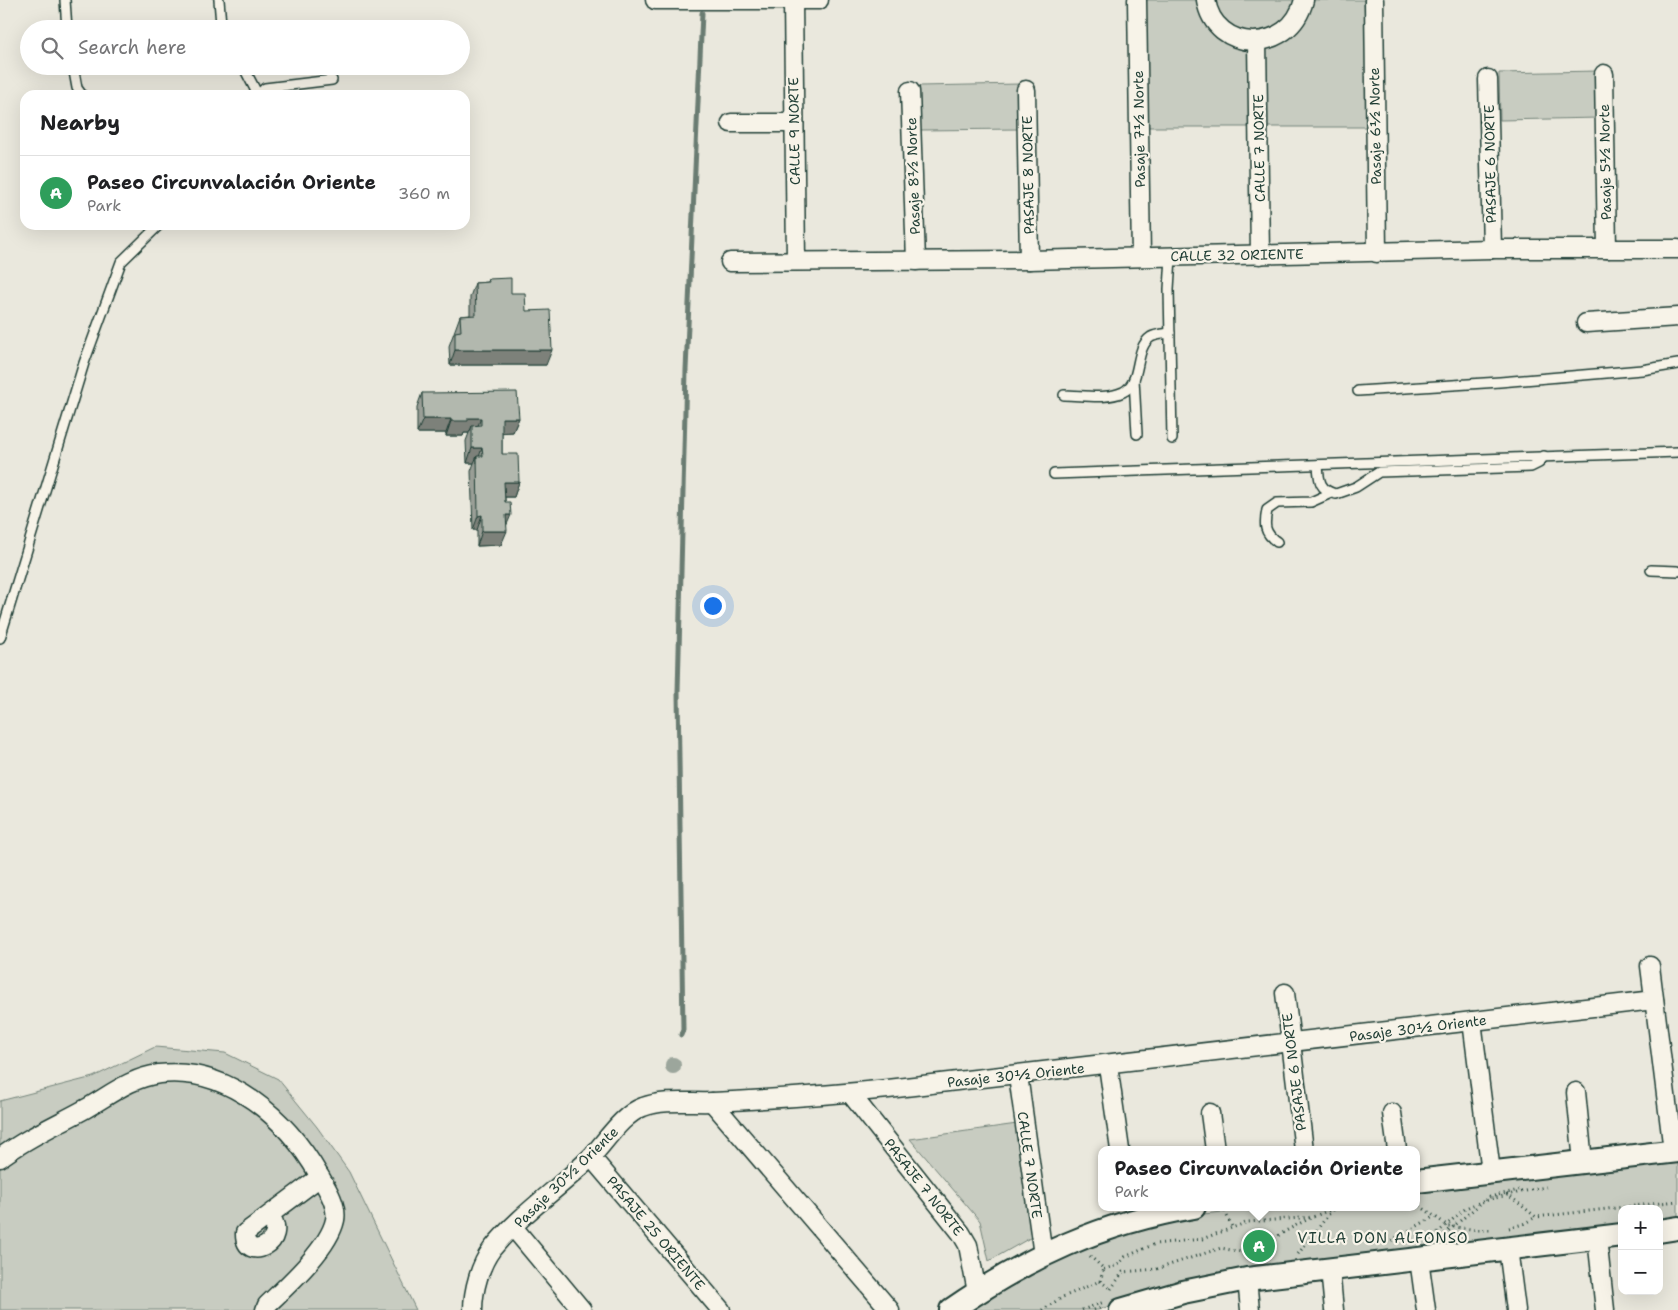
<!DOCTYPE html>
<html lang="en">
<head>
<meta charset="utf-8">
<style>
  :root { --surface:#fff; --page:#f2f2f2; --text:#202124; --muted:#757577; --line:#e0e0e0; --accent:#1f3d34 }
  body { margin:0; font-family:"Shantell Sans",sans-serif; background:var(--page); color:var(--text) }
  .controls { position:absolute; right:15px; bottom:15px; display:grid; overflow:hidden; border-radius:10px; box-shadow:0 5px 20px #0002 }
  .controls button { width:45px; height:45px; display:grid; place-items:center; padding:0; border:0; border-bottom:1px solid var(--line); background:var(--surface); color:var(--text); font:25px sans-serif }
  .you { position:absolute; left:712px; top:605px; width:18px; height:18px; margin:-12px; border:4px solid #fff; border-radius:50%; background:#1a73e8; box-shadow:0 0 0 8px #1a73e833 }
  .badge { display:grid; place-items:center; width:32px; height:32px; border-radius:50%; background:var(--accent); color:#fff; font-size:16px; font-weight:700 }
  .pin { position:absolute; translate:-50% -50%; border:2px solid #fff; box-shadow:0 1px 5px #0006 }
  .popup { position:absolute; left:1098px; top:1146px; width:322px; height:65px; box-sizing:border-box; display:grid; place-content:center; border-radius:10px; background:var(--surface); filter:drop-shadow(0 1px 4px #0005); font-size:16px; white-space:nowrap; color:var(--muted) }
  .popup b { font-size:19px; color:var(--text) }
  .popup::after { content:''; position:absolute; left:50%; top:100%; margin-left:-10px; border:10px solid transparent; border-top-color:var(--surface) }
  .list { margin:0; padding:0; list-style:none }
  h2 { display:flex; justify-content:space-between; align-items:center; height:65px; margin:0; padding:0 20px; font-size:21px }
  h2 small { font-size:16px; font-weight:400; color:var(--muted) }
  .list li { display:grid; grid-template-columns:32px 1fr auto; gap:15px; align-items:center; box-sizing:border-box; height:75px; padding:0 20px; border-top:1px solid var(--line) }
  .list b { display:block; font-size:19px; white-space:nowrap }
  .list p { margin:0; font-size:16px; white-space:nowrap; color:var(--muted) }
  .list em { font-size:16px; font-style:normal; color:var(--muted) }
  .icon { flex:none; width:28px; height:28px; fill:none; stroke:currentColor; stroke-width:2; stroke-linecap:round; stroke-linejoin:round }
  .map { position:relative; flex:none; width:1678px; height:1310px; overflow:hidden }
  .search { position:absolute; background:var(--surface); box-shadow:0 5px 20px #0002; left:20px; top:20px; width:450px; height:55px; display:flex; align-items:center; gap:12px; box-sizing:border-box; padding:0 18px; border-radius:28px; color:var(--muted); font-size:19px }
  .panel { position:absolute; background:var(--surface); box-shadow:0 5px 20px #0002; left:20px; top:90px; width:450px; height:140px; border-radius:15px }
  .map>svg:first-child { display:block }
</style>
</head>
<body>
<div class="map">
<svg width="1678" height="1310" viewBox="0 0 1678 1310">
  <rect width="100%" height="100%" fill="#eae8dd"/>
  <filter id="ink" filterUnits="userSpaceOnUse"><feTurbulence type="fractalNoise" baseFrequency=".02" numOctaves="2"/><feDisplacementMap in="SourceGraphic" scale="10" xChannelSelector="R" yChannelSelector="G"/><feConvolveMatrix kernelMatrix="1 2 1 2 8 2 1 2 1" color-interpolation-filters="sRGB"/></filter>
  <g filter="url(#ink)">
    <g fill="#c8ccc1" stroke="#74847a">
      <polygon points="1146,0 1364,0 1369,127 1148,127"/>
      <polygon points="1598,71 1599,118 1500,120 1499,73"/>
      <polygon points="1020,84 1020,129 920,130 919,86"/>
      <polygon points="155,1047 225,1053 278,1079 317,1127 349,1172 416,1310 0,1310 0,1101 93,1077"/>
      <polygon points="1017,1124 1037,1234 989,1261 980,1221 910,1139"/>
      <polygon points="1678,1158 1678,1217 1659,1219 1659,1209 1622,1209 1622,1223 1227,1271 1179,1282 1098,1310 968,1310 1052,1261 1122,1232 1183,1216 1273,1207 1416,1207 1417,1190"/>
    </g>
    <g fill="none" stroke-linecap="round" stroke-linejoin="round">
      <polyline stroke="#6a7c72" stroke-width="5" points="681,1035 683,1030 678,692 686,370 702,13"/>
      <polyline stroke="#9ca69c" stroke-width="16" points="673,1066 673,1065"/>
      <g stroke="#1f3d34" stroke-width="12">
        <g id="service">
          <polyline points="65,0 67,29"/>
          <polyline points="219,0 221,24 223,29"/>
          <polyline points="73,66 77,88 82,95"/>
          <polyline points="243,66 258,95"/>
          <polyline points="258,95 265,88 332,80"/>
          <polyline points="1171,257 1169,289 1172,439"/>
          <polyline points="1134,379 1137,434"/>
          <polyline points="1358,391 1500,382 1642,370 1678,364"/>
          <path d="M1064 395C1082 395 1106 400 1123 392 1143 382 1133 349 1151 337 1156 334 1165 334 1170 333"/>
          <path d="M1318 465C1319 480 1319 490 1336 494L1356 487 1379 472 1531 467 1539 463 1544 456"/>
          <polyline points="1054,474 1678,452"/>
          <path d="M1277 542C1264 533 1264 525 1267 510L1277 503 1311 502 1331 493"/>
          <polyline points="1651,570 1678,571"/>
          <polyline points="0,638 84,363 121,262 159,225"/>
        </g>
      </g>
      <g stroke="#1f3d34" stroke-width="21">
        <g id="minor">
          <polyline points="655,0 819,0"/>
          <polyline points="1137,0 1141,257"/>
          <path d="M1206 0C1214 53 1290 56 1304 0"/>
          <polyline points="1374,0 1377,253"/>
          <polyline points="793,1 796,261"/>
          <polyline points="1257,41 1260,255"/>
          <polyline points="1604,74 1607,249"/>
          <polyline points="1488,79 1492,249"/>
          <polyline points="1026,90 1029,260"/>
          <polyline points="910,91 916,261"/>
          <polyline points="731,123 794,123"/>
          <polyline points="730,262 1029,260 1492,249 1678,249"/>
          <polyline points="1586,323 1678,317"/>
          <polyline points="1650,966 1673,1151"/>
          <polyline points="1285,993 1304,1150"/>
          <polyline points="1472,1021 1491,1172"/>
          <polyline points="1108,1065 1120,1150"/>
          <polyline points="1018,1075 1043,1255"/>
          <polyline points="1576,1092 1583,1162"/>
          <polyline points="850,1093 961,1233 968,1245 977,1292"/>
          <polyline points="712,1102 890,1310"/>
          <polyline points="1210,1113 1215,1150"/>
          <polyline points="1392,1113 1397,1150"/>
          <polyline points="591,1157 721,1310"/>
          <path d="M0 1158C26 1138 56 1125 85 1109 110 1095 130 1078 159 1074 229 1066 287 1119 319 1175 326 1187 338 1205 335 1220 329 1248 288 1285 267 1305L265 1310"/>
          <path d="M269 1215C292 1241 244 1265 245 1233L320 1177"/>
          <polyline points="513,1227 582,1310"/>
          <polyline points="1597,1238 1605,1310"/>
          <polyline points="1508,1248 1516,1310"/>
          <polyline points="1419,1259 1426,1310"/>
          <polyline points="1330,1269 1334,1310"/>
          <polyline points="1247,1279 1250,1310"/>
          <path d="M473 1310C473 1290 480 1265 492 1249 520 1214 560 1188 592 1156 606 1141 623 1114 643 1107 664 1099 691 1103 713 1102 771 1099 830 1095 888 1089 1143 1061 1398 1030 1654 1000"/>
        </g>
      </g>
      <g stroke="#1f3d34" stroke-width="26">
        <g id="tertiary">
          <polyline points="1416,1181 1678,1151"/>
          <polyline points="1659,1231 1678,1228"/>
          <path d="M951 1310C1028 1257 1101 1223 1194 1207"/>
          <polyline points="1121,1310 1183,1292 1247,1279 1622,1235"/>
        </g>
      </g>
      <g stroke="#1f3d34" stroke-width="3" stroke-dasharray="1 4" stroke-linecap="butt">
        <polyline points="1507,1194 1536,1217 1678,1201"/>
        <polyline points="1485,1200 1490,1197 1519,1190"/>
        <polyline points="1416,1203 1448,1226 1478,1230 1491,1230"/>
        <polyline points="1223,1207 1232,1227"/>
        <polyline points="1509,1228 1523,1224 1536,1217"/>
        <polyline points="1441,1237 1480,1204"/>
        <path d="M1429 1238C1443 1230 1452 1219 1465 1209 1475 1201 1530 1190 1546 1187"/>
        <polyline points="1387,1243 1435,1216"/>
        <polyline points="1298,1254 1333,1209"/>
        <polyline points="1090,1256 1104,1269"/>
        <path d="M1257 1256C1260 1252 1264 1247 1267 1244 1280 1232 1325 1209 1342 1207"/>
        <polyline points="1104,1269 1118,1265 1125,1257 1155,1244 1202,1239 1248,1222 1314,1217"/>
        <polyline points="1100,1281 1111,1289"/>
        <polyline points="1111,1289 1123,1272 1157,1269 1221,1248 1257,1255"/>
        <polyline points="1042,1310 1063,1297 1100,1281 1104,1269"/>
        <polyline points="1082,1310 1104,1302"/>
        <polyline points="1094,1310 1103,1307"/>
      </g>
      <use href="#service" stroke="#f7f3e8" stroke-width="9"/>
      <use href="#minor" stroke="#f7f3e8" stroke-width="18"/>
      <use href="#tertiary" stroke="#f7f3e8" stroke-width="22"/>
    </g>
    <g fill="#999e96" stroke="#1f3d34">
      <polygon points="488,279 511,293 526,311 546,365 450,365 449,346 460,316 470,315 470,297 475,283 487,282"/>
      <polygon points="422,393 519,418 513,432 502,432 502,454 519,482 514,497 505,497 506,526 501,545 477,546 477,530 473,530 471,471 474,463 467,463 466,441 469,433 464,433 463,436 446,436 446,433 417,433 417,407"/>
    </g>
    <g fill="#7d817a" stroke="#1f3d34">
      <polygon points="455,350 552,350 546,365 450,365"/>
      <polygon points="468,418 481,418 475,433 472,426 469,433 464,433 463,436 446,436 451,421"/>
      <polygon points="502,418 519,418 513,432 497,433"/>
      <polygon points="423,419 451,419 446,433 417,433"/>
      <polygon points="472,448 482,448 477,463 477,456 474,463 467,463"/>
      <polygon points="504,482 519,482 514,497 499,497"/>
      <polygon points="482,515 477,530 473,530 478,516"/>
      <polygon points="506,515 511,515 505,529"/>
      <polygon points="482,531 507,531 501,545 477,546"/>
    </g>
    <g fill="#b2b8ae" stroke="#1f3d34">
      <polygon points="511,278 511,293 525,293 526,311 550,310 552,350 455,350 455,332 461,331 460,316 476,315 475,283 489,282 488,279"/>
      <polygon points="517,392 519,418 502,418 502,454 518,454 519,482 504,482 505,502 510,502 511,515 506,515 507,531 482,531 482,515 478,516 477,456 483,456 482,448 472,448 472,426 481,425 481,418 468,418 468,421 451,421 451,419 423,419 422,393"/>
    </g>
  </g>
  <g text-anchor="middle" dominant-baseline="central" stroke-width="4.5" stroke-linejoin="round" paint-order="stroke">
    <g font-size="14" fill="#1f3d34" stroke="#f7f3e8">
      <text transform="translate(1375 126) rotate(-91)">Pasaje 6½ Norte</text>
      <text transform="translate(1139 129) rotate(-91)">Pasaje 7½ Norte</text>
      <text transform="translate(794 131) rotate(-91)">CALLE 9 NORTE</text>
      <text transform="translate(1259 148) rotate(-91)">CALLE 7 NORTE</text>
      <text transform="translate(1605 162) rotate(-91)">Pasaje 5½ Norte</text>
      <text transform="translate(1490 164) rotate(-91)">PASAJE 6 NORTE</text>
      <text transform="translate(1028 175) rotate(-91)">PASAJE 8 NORTE</text>
      <text transform="translate(913 176) rotate(-92)">Pasaje 8½ Norte</text>
      <text transform="translate(1237 255) rotate(-1)">CALLE 32 ORIENTE</text>
      <text transform="translate(1418 1028) rotate(-7)">Pasaje 30½ Oriente</text>
      <text transform="translate(1294 1072) rotate(-97)">PASAJE 6 NORTE</text>
      <text transform="translate(1016 1075) rotate(-6)">Pasaje 30½ Oriente</text>
      <text transform="translate(1030 1165) rotate(82)">CALLE 7 NORTE</text>
      <text transform="translate(566 1177) rotate(-44)">Pasaje 30½ Oriente</text>
      <text transform="translate(924 1187) rotate(52)">PASAJE 7 NORTE</text>
      <text transform="translate(656 1233) rotate(50)">PASAJE 25 ORIENTE</text>
    </g>
    <g font-size="15" letter-spacing="1" fill="#1f3d34" stroke="#f7f3e8">
      <text x="1383" y="1238">VILLA DON ALFONSO</text>
    </g>
  </g>
</svg>
<div class="controls">
<button>+</button>
<button>−</button>
</div>
<div class="you"></div>
<div class="pin badge" style="left:1259px;top:1246px;background:#2e9e5b">A</div>
<div class="popup"><b>Paseo Circunvalación Oriente</b>Park</div>
<div class="search"><svg class="icon" aria-label="search" viewBox="0 0 24 24"><circle cx="10" cy="10" r="6"/><path d="M15 15l6 6"/></svg>Search here</div>
<section class="panel">
<h2>Nearby<small></small></h2>
<ul class="list">
<li><span class="badge" style="background:#2e9e5b">A</span><div><b>Paseo Circunvalación Oriente</b><p>Park</p></div><em>360 m</em></li>
</ul>
</section>
</div>
</body>
</html>
